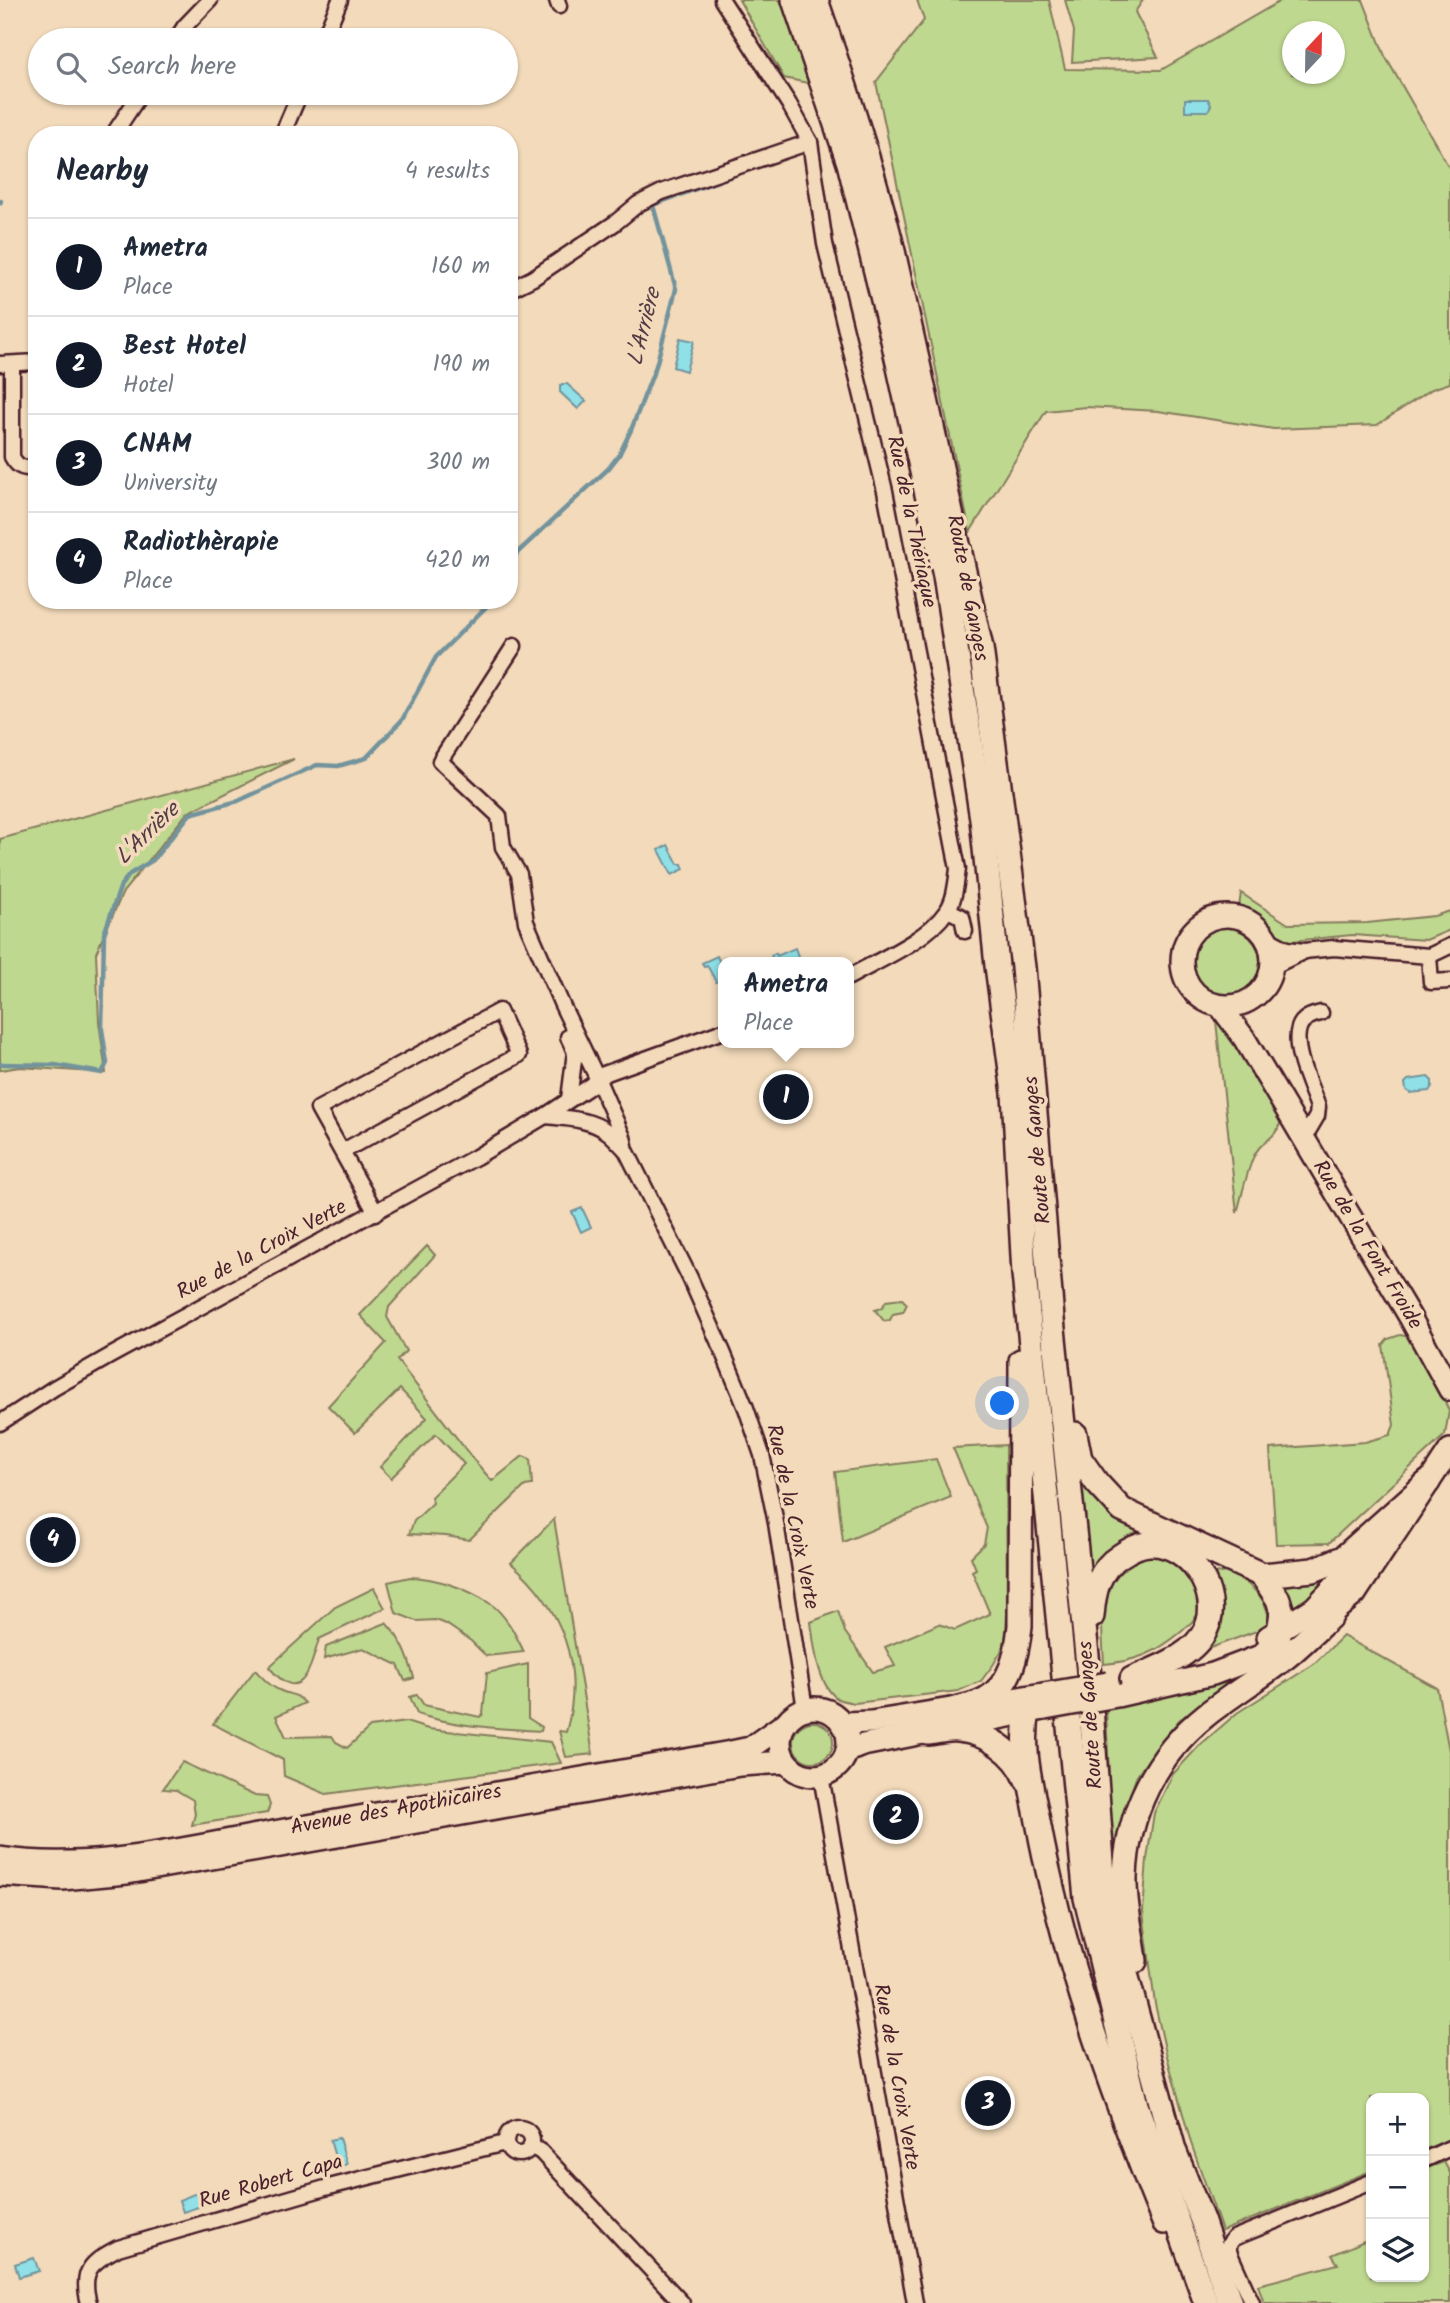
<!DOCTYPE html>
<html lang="en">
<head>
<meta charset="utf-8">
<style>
  :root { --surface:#fff; --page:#f6f6f7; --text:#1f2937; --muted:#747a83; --line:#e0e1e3; --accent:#111827 }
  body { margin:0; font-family:Kalam,sans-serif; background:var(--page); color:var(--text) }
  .controls { position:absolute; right:21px; bottom:21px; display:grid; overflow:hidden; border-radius:14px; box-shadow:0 2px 5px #0004 }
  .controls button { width:63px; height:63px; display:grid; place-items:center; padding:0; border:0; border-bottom:2px solid var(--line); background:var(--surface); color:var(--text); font:35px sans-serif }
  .compass { position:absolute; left:1282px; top:21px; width:63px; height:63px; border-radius:50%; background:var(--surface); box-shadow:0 2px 5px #0004; rotate:22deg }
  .you { position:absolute; left:1003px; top:1404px; width:24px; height:24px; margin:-18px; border:5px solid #fff; border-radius:50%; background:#1a73e8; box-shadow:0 0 0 10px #1a73e833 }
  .badge { display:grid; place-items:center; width:46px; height:46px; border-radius:50%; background:var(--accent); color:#fff; font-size:23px; font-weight:700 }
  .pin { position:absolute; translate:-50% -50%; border:4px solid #fff; box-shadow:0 2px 7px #0006 }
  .popup { position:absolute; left:718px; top:957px; width:136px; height:91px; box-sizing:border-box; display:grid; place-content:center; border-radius:14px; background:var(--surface); filter:drop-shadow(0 2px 5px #0005); font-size:23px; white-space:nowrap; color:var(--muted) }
  .popup b { font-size:26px; color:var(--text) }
  .popup::after { content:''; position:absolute; left:50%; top:100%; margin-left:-14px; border:14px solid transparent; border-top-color:var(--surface) }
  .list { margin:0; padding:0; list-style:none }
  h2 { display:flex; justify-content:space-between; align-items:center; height:91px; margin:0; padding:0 28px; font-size:30px }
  h2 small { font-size:23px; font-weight:400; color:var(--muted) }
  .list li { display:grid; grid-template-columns:46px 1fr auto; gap:21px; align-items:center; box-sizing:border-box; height:98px; padding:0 28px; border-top:2px solid var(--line) }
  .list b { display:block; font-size:26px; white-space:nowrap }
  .list p { margin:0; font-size:23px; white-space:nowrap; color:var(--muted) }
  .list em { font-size:23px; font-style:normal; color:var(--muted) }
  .icon { flex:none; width:38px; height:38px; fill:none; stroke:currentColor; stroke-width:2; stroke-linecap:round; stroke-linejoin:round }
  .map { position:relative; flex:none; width:1450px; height:2303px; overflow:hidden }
  .search { position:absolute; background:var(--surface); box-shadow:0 2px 5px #0004; left:28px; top:28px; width:490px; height:77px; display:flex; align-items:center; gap:18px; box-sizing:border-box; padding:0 24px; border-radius:38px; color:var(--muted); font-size:26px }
  .panel { position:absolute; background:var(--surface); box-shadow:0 2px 5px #0004; left:28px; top:126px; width:490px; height:483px; border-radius:28px }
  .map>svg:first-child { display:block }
</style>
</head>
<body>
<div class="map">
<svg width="1450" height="2303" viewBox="0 0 1450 2303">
  <rect width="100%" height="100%" fill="#f2daba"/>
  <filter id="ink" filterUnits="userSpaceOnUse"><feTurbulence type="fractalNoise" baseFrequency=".0143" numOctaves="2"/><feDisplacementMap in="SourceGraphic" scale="14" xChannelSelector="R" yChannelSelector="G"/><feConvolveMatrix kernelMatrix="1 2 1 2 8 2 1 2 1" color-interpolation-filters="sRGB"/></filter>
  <g filter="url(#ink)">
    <g fill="#bfd88f" stroke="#847c5d" stroke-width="2" fill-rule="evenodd">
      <polygon points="739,0 780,0 812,84 784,78"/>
      <path d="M917 0H1049L1065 69 1161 70 1282 0H1363L1385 56 1450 169V383L1432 389 1377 425 1274 429 1158 411 1086 407 1046 411 970 532 876 82 924 20ZM1292 32H1334V74H1292Z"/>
      <polygon points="1065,0 1143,0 1135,12 1158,57 1072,62 1074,31"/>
      <polygon points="294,759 187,813 123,892 96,953 99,1022 106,1073 20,1067 0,1070 0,839"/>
      <polygon points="1241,893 1288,924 1367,923 1434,916 1450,911 1450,930 1426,940 1352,935 1282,942 1260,918 1239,907"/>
      <circle cx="1226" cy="962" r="34"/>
      <path d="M1216 1021 1223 1025 1282 1117C1276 1143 1261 1138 1253 1158 1246 1175 1242 1195 1237 1213Z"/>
      <polygon points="427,1246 435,1255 389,1307 387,1317 406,1351 397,1360 473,1459 492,1481 523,1456 530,1459 532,1485 525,1486 469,1540 446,1536 409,1534 414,1521 433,1503 431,1497 464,1464 436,1434 391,1478 380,1467 427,1418 400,1389 355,1433 328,1406 386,1343 360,1315"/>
      <polygon points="902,1299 907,1304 903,1312 893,1314 890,1320 884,1321 875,1310 882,1308 886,1301"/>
      <polygon points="1400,1335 1410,1337 1438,1385 1449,1411 1445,1435 1329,1543 1276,1544 1270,1449 1365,1442 1390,1435 1394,1425 1383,1345 1388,1339"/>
      <path d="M1006 1445 1007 1614 1005 1645 993 1665 981 1681 958 1691 855 1703C850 1702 842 1701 838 1699 817 1685 814 1644 811 1622L838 1611 845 1632 873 1672 895 1666 885 1647 939 1624 955 1630 990 1614 972 1571 976 1569 971 1557 984 1544 987 1528 953 1448Z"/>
      <polygon points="936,1459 951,1497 843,1542 835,1472"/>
      <path d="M1079 1478 1158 1535C1120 1545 1103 1546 1087 1584Z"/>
      <path d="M554 1519 593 1754 566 1757 559 1731 566 1732C585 1666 562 1607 511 1563Z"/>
      <path d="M1157 1556C1187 1567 1191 1577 1202 1606 1197 1618 1191 1623 1181 1632 1156 1653 1136 1661 1104 1664 1102 1615 1090 1561 1157 1556Z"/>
      <polygon points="1348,1563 1323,1591 1294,1609 1284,1585 1327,1577"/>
      <path d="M1232 1571C1253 1588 1268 1597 1270 1626L1205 1650C1225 1623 1226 1606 1215 1574Z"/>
      <path d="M410 1577C436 1578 467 1588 489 1603 505 1613 516 1635 524 1652L486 1656 471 1641 446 1624 436 1620 416 1621 396 1613 388 1582Z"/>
      <path d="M374 1588 385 1608 319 1639C310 1669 302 1707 269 1667L335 1607Z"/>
      <path d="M386 1623C402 1640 408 1655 414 1678L405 1681 398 1665 363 1648 324 1659 326 1647Z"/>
      <polygon points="1343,1636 1437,1688 1450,1756 1450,2139 1424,2150 1424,2098 1371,2098 1371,2171 1222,2231 1191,2143 1165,2049 1155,2004 1143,1912 1147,1859 1154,1813 1173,1774 1199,1746 1237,1713 1314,1664"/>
      <path d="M528 1664V1718L542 1727 541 1731C500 1728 456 1727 417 1714L410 1697 417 1695 424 1705 480 1717 483 1714 487 1673Z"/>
      <path d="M255 1670C263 1678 269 1686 279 1690 292 1697 293 1691 305 1703L276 1716 286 1737 332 1736 336 1742 347 1748 370 1727 406 1722 428 1729 551 1742 561 1763 326 1794 284 1776 283 1760 213 1724Z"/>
      <polygon points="1232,1681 1223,1691 1179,1720 1137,1775 1129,1798 1113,1874 1106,1707"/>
      <circle cx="813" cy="1742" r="20"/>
      <polygon points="182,1762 255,1796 267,1797 270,1805 267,1813 192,1825 195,1814 193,1800 176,1790 163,1789"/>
      <polygon points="1444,2162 1450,2173 1450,2303 1264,2303 1258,2285 1338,2264 1332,2255 1371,2238 1371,2277 1424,2277 1424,2169"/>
    </g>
    <g fill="#8fe1e7" stroke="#73939c" stroke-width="2">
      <polygon points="1185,99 1208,99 1211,105 1208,111 1185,111"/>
      <polygon points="680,338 694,341 686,371 673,367"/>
      <polygon points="562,384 567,384 586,401 578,409 560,392 560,386"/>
      <polygon points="668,845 678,864 682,864 684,869 672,875 659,850"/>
      <polygon points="795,948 798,956 797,960 791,962 773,961 771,955 776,953 777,956"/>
      <polygon points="717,956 723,970 723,979 716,982 707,965 704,966 702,963"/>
      <polygon points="1428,1077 1432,1081 1432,1087 1429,1091 1410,1093 1406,1090 1405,1083 1408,1080"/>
      <polygon points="582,1208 591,1227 581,1232 572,1212"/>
      <polygon points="339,2138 347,2164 338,2167 330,2140"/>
      <polygon points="199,2192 203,2194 204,2205 183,2212 179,2200"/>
      <polygon points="34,2258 39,2271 19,2277 15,2264"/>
    </g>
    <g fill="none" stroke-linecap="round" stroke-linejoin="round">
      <g stroke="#73939c" stroke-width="4.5">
        <polyline points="0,203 1,201"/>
        <polyline points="509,570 513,558 518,552 608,469 619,455 631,430 656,366 676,289 653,205 764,164"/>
        <polyline points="0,1064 55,1065 102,1073 107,1063 102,1029 104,934 121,885 130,874 153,860 190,814 238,801 317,765 338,766 366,758 402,720 436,657 493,600"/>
      </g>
      <g stroke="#4a1f2b" stroke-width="19">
        <g id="street">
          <polyline points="557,0 559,6"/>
          <path d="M722 0 789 104 810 142 825 244 885 491 958 869C956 883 955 901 946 912 927 940 879 960 849 977"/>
          <polyline points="176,40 185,26 210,0"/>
          <polyline points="323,40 340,0"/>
          <polyline points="113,135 141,93"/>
          <polyline points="282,135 300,93"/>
          <polyline points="509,290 533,278 615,223 638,204 662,192 810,142"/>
          <polyline points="0,364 37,362"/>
          <path d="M12 364V457C18 468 24 469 37 468"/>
          <polyline points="514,646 440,761 499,816 503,847 519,874 526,922 562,1005 598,1080 623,1137 626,1150 690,1278 722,1350 746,1408 762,1455 776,1523 805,1709"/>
          <polyline points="948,910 962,917 965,931"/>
          <polyline points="1266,938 1287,949 1304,951 1334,948 1429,956 1450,946"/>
          <polyline points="1429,956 1431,982 1450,981"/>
          <polyline points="1272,967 1303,952"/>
          <polyline points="568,1037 575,1052 569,1099"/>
          <path d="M545 1116C566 1118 592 1119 609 1133 615 1138 620 1144 625 1149"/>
          <path d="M1304 1138 1317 1116 1318 1107C1311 1087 1292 1049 1299 1028 1302 1018 1312 1015 1321 1013"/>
          <polyline points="343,1151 519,1055 499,1011 318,1109 376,1213"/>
          <polyline points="0,1423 54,1388 110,1356 476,1157 545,1116 592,1085 604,1074 723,1031"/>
          <polyline points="821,1776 915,2303"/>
          <circle cx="519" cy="2141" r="13"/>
          <polyline points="531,2146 541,2152 682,2303"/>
          <polyline points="1424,2160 1450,2148"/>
          <path d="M89 2303C80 2271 91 2262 118 2248L325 2188 505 2143"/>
          <polyline points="1252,2303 1229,2252 1229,2244 1234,2238 1371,2182"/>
        </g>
      </g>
      <g stroke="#4a1f2b" stroke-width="26">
        <g id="secondary">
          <circle cx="1227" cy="961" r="45"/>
          <polyline points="1220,1006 1244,1038 1410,1317 1450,1390"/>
          <polyline points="1318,1625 1355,1594 1450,1450"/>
          <polyline points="1268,1637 1314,1608 1379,1540"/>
          <polyline points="1117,1696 1213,1674 1276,1650"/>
          <circle cx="814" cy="1742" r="34"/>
          <polyline points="843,1723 871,1722 1043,1694"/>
          <polyline points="847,1751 863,1745 1044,1709"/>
          <path d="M0 1858C96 1873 196 1845 290 1829 437 1803 584 1778 731 1752L750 1748 784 1724"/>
          <polyline points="0,1875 62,1879 127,1873 740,1765 786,1762"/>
        </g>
      </g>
      <g stroke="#4a1f2b" stroke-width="28">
        <g id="primary">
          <polyline points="794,0 849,163 893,340 945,576 982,819 997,966 1014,1093 1024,1274 1086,1898 1136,2105 1206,2303"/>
          <path d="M816 0C844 83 872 166 893 251L981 648 1023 967 1052 1319 1088 1665 1103 1876 1120 1952 1174 2150 1202 2220 1230 2303"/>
          <polyline points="1075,1434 1080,1459 1097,1483 1122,1510 1262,1575 1278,1599 1282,1612 1278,1640 1262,1656"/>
          <polyline points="1262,1575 1313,1570 1343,1558 1428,1482"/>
          <path d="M1092 1616C1094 1591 1098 1570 1120 1556 1129 1550 1139 1544 1150 1544 1189 1542 1223 1594 1206 1629 1194 1656 1157 1668 1132 1679"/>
          <path d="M949 1711C961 1707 976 1705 986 1699 1012 1684 1017 1653 1020 1626L1021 1361"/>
          <path d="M1028 1711C1021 1748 1030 1780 1037 1816 1062 1956 1111 2091 1164 2222"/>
          <path d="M928 1733C937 1732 948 1729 957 1730 986 1732 1016 1752 1027 1780"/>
          <path d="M1135 1961C1132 1934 1124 1904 1125 1877 1127 1813 1156 1755 1206 1715 1234 1693 1265 1675 1292 1652 1305 1641 1318 1628 1331 1616"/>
        </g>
      </g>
      <use href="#street" stroke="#f2daba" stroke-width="14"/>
      <use href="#secondary" stroke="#f2daba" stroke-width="21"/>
      <use href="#primary" stroke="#f2daba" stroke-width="23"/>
      <g stroke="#4a1f2b" stroke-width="26" stroke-linecap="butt">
        <g id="secondary-bridge">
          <polyline points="1043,1694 1108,1683"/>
          <polyline points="1045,1709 1117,1696"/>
        </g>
      </g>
      <use href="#secondary-bridge" stroke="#f2daba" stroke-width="21"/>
    </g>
  </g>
  <g text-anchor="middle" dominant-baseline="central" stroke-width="7" stroke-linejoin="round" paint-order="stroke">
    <g font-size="21" fill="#4a1f2b" stroke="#f2daba">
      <text transform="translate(911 522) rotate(78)">Rue de la Thériaque</text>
      <text transform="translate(967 588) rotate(79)">Route de Ganges</text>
      <text transform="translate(1038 1150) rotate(-95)">Route de Ganges</text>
      <text transform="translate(1367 1245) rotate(59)">Rue de la Font Froide</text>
      <text transform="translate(262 1250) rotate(-28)">Rue de la Croix Verte</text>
      <text transform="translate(792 1517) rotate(78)">Rue de la Croix Verte</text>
      <text transform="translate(1091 1715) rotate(-94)">Route de Ganges</text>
      <text transform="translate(396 1810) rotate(-10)">Avenue des Apothicaires</text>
      <text transform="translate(896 2077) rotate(80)">Rue de la Croix Verte</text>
      <text transform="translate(271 2182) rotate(-16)">Rue Robert Capa</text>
    </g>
    <g font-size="23" font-style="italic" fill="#543c47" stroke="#f2daba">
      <text transform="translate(645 327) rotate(-76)">L'Arrière</text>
      <text transform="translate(148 834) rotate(-44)">L'Arrière</text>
    </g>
  </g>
</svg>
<div class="controls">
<button>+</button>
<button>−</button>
<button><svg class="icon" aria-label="layers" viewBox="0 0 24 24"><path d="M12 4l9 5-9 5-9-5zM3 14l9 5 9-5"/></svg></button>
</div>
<svg class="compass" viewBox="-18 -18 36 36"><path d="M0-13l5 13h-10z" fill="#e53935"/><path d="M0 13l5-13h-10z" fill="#747a83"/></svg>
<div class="you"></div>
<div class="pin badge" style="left:786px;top:1097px">1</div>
<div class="popup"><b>Ametra</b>Place</div>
<div class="pin badge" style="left:896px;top:1817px">2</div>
<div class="pin badge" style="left:988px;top:2103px">3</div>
<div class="pin badge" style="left:53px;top:1540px">4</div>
<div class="search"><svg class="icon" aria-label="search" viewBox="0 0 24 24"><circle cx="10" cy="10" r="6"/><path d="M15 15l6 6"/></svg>Search here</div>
<section class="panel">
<h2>Nearby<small>4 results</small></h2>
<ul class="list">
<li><span class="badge">1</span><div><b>Ametra</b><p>Place</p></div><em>160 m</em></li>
<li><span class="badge">2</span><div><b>Best Hotel</b><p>Hotel</p></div><em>190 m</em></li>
<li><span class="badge">3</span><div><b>CNAM</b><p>University</p></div><em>300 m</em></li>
<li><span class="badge">4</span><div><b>Radiothèrapie</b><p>Place</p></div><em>420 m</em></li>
</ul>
</section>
</div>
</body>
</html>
